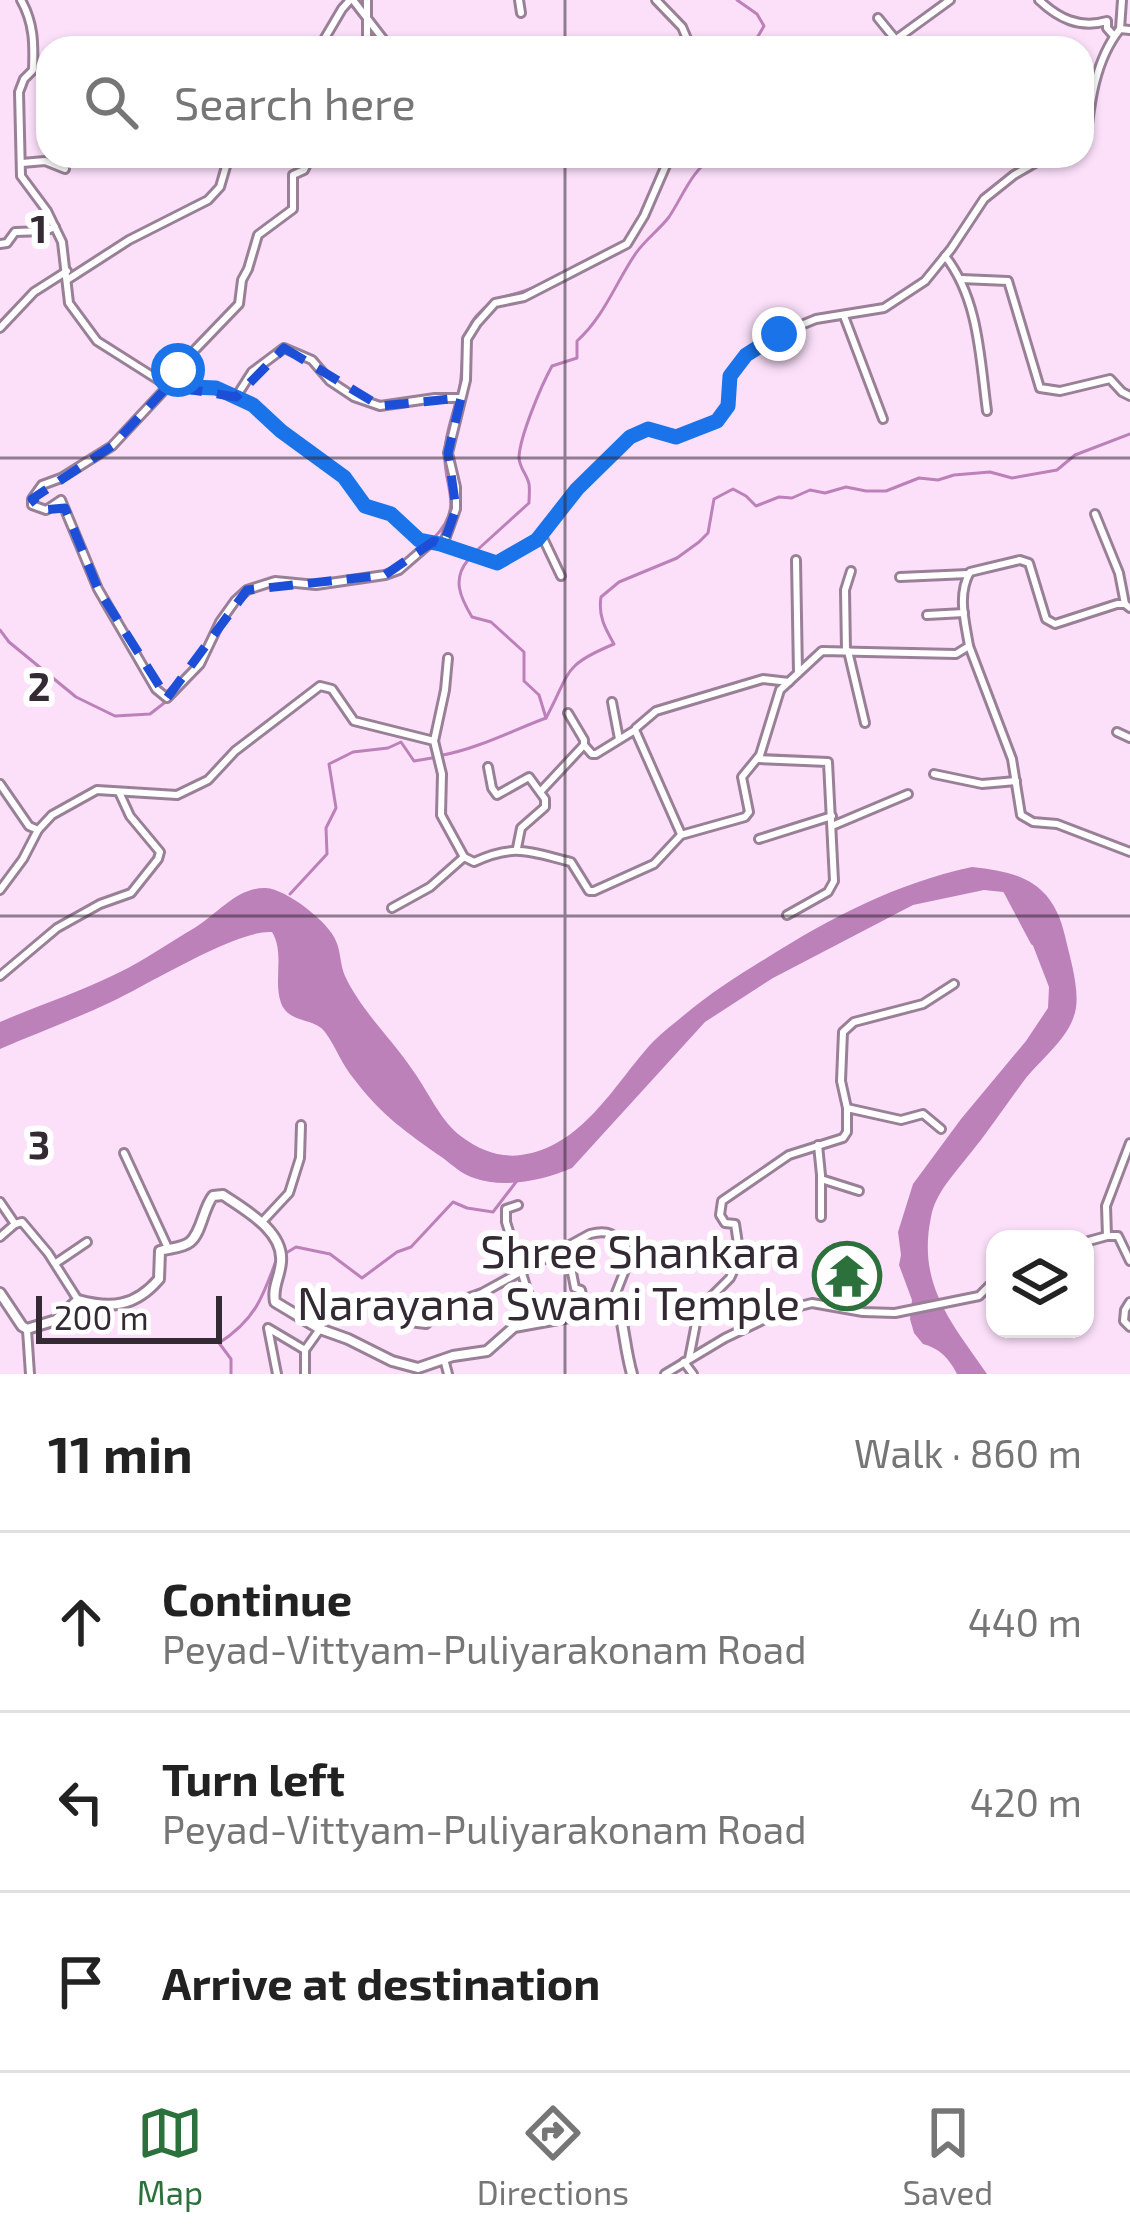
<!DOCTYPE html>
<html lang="en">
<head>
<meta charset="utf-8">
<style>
  :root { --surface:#fff; --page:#f2f2f2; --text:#222; --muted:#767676; --line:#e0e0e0; --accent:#2c713c }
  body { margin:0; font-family:"Exo 2",sans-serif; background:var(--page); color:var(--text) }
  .controls { position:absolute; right:36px; bottom:36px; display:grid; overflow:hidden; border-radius:24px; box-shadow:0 3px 9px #0004 }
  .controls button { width:108px; height:108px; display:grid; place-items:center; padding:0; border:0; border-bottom:3px solid var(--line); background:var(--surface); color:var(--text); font:60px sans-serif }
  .scale { position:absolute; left:36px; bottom:30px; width:186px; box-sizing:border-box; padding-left:12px; border:6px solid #342a34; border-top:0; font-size:33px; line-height:42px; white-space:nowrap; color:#342a34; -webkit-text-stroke:9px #fff; paint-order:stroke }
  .stop { position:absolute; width:36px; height:36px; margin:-27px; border:9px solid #1a73e8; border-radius:50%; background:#fff }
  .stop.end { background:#1a73e8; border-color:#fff; box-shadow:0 3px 12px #0008 }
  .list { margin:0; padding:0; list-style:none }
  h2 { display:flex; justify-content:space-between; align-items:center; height:156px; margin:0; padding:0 48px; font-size:51px }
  h2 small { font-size:39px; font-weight:400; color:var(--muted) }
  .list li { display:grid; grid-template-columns:78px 1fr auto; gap:36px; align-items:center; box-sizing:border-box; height:180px; padding:0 48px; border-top:3px solid var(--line) }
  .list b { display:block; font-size:45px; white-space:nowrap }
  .list p { margin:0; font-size:39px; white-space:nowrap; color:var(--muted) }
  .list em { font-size:39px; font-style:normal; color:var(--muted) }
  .icon { flex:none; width:66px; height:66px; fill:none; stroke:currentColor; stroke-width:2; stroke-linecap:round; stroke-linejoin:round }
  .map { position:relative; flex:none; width:1130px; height:1374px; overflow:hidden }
  .search { position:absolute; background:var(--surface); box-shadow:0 3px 9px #0004; left:36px; right:36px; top:36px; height:132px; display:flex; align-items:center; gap:30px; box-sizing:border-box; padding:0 42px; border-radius:36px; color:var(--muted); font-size:45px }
  .sheet { height:696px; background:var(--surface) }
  nav { display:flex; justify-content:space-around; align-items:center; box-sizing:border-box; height:168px; border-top:3px solid var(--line); background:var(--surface); font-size:33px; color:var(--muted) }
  nav a { display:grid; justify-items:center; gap:6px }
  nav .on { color:var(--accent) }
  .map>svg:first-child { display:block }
</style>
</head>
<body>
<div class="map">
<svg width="1130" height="1374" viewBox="0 0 1130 1374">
  <rect width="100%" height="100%" fill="#fce0fa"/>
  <path fill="#bd81ba" d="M972 867C1021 872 1053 883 1065 936 1070 958 1079 986 1076 1008 1071 1038 1040 1059 1023 1082 1005 1106 988 1132 969 1155 954 1174 935 1194 931 1217 917 1284 951 1322 987 1374H957C949 1358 939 1348 923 1344L914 1333 910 1319 912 1300 899 1265 901 1255 898 1232 913 1184 961 1119 1026 1041 1048 1008 1049 987 1015 899 1003 892 984 890 913 905 773 978 705 1022 572 1168C545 1180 504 1189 474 1178 463 1175 452 1165 443 1158 407 1133 381 1115 354 1079 342 1065 336 1047 325 1032 314 1017 289 1024 281 1003 273 980 285 953 272 932 238 929 147 985 111 1002 75 1019 37 1033 0 1049V1022C39 1005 80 992 118 973 145 960 170 942 196 927 218 913 238 887 266 888 286 889 329 922 336 941 341 952 340 965 345 976 362 1012 392 1039 414 1072 429 1093 441 1122 462 1137 479 1150 500 1158 521 1155 581 1147 613 1087 649 1046 659 1035 672 1025 683 1016 708 995 737 976 765 959 832 917 894 884 972 867Z"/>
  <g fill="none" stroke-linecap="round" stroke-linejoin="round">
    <g stroke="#bd81ba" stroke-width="3">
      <polyline points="737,0 757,14 764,26 751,48"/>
      <polyline points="610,249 624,242"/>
      <path d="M434 538C466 504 442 488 445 450 446 429 456 407 460 386 465 351 457 326 492 302 503 295 515 295 527 290 542 285 556 277 570 270"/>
      <path d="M475 552 529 503C529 497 530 490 529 484 527 474 519 468 519 457 520 436 541 386 552 366L577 358V341C604 317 616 282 636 253 646 239 659 230 669 217 683 196 692 169 715 156"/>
      <polyline points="342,584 380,579"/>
      <polyline points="270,585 291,586"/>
      <polyline points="0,630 9,642 76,697 115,716 150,714 168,700"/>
      <polyline points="207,657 215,639"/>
      <path d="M546 718C571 672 561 666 614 644 605 628 598 616 601 597L619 582 677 558 699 542 708 533 714 499 733 489 746 496 756 506 779 497 792 498 810 490 825 493 846 487 866 491H886L919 478 938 480 954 475 990 472 1012 478 1057 470 1075 455 1130 434"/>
      <path d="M443 755C479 748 511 731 546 718L539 695 524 681V652L491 622 472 617C460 597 452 579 468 560"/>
      <polyline points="290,894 327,854 326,828 336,808 329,764 353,752 388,748 401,742 414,761 432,758"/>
      <polyline points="286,1253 296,1247 330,1254 362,1278 397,1252 411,1247 453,1202 467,1208 493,1212 516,1182"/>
      <path d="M231 1374V1359L219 1343C255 1320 263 1297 277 1258"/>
    </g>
    <polyline stroke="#bd81ba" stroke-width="10" points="1007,888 1035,941"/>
    <g stroke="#998097" stroke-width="12">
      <g id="street">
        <path d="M21 0C34 23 34 44 33 70L24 79 19 92 21 176 47 211 62 242 69 303 97 341 168 386 216 388 253 405 281 431 344 477 365 506 391 514 419 540 440 544 497 563 537 540 577 489 630 437 648 429 676 437 717 421 728 406 731 376 746 355 779 334 816 319 884 308 925 281 951 249 984 199 1014 175 1047 156"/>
        <polyline points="353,0 390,48"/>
        <polyline points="519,0 521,13"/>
        <polyline points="656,0 682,27 691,48"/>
        <path d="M1039 0C1058 18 1079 29 1107 21V28L1114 36"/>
        <polyline points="878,18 896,40"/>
        <polyline points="1120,29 1122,0"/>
        <polyline points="319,48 342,9 350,0"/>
        <polyline points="367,48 367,0"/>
        <polyline points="884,48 950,0"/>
        <path d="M1082 143 1086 142C1090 103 1095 60 1120 29L1130 30"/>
        <polyline points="311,156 304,170 293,175 293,209 258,235 248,269 242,280 239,304 187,358 168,386 112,446 61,478 42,485 32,499 32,505 46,510 61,500 98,589 156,689 167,698 200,664 220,622 235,601 247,590 275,581 316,585 385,575 399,570 429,544"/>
        <polyline points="22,163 45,161 65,169"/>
        <polyline points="0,244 7,243 15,232 45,231 55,227"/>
        <path d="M945 256C979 299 980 359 987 411"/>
        <polyline points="961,279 1008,281 1040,388 1060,391 1110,379 1122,392 1130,396"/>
        <polyline points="67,280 129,240 208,200 220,187 229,156"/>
        <polyline points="844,316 883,419"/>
        <polyline points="0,328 34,292 67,271"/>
        <polyline points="236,397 252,372 284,348 312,360 330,381 354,397 380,406 435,398 461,398"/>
        <polyline points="1095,514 1119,573 1125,604"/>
        <polyline points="541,534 561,576"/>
        <polyline points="443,545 456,509 456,487 448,453 466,380 467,339 477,323 495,303 524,297 627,244 644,216 670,156"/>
        <polyline points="796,560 798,673"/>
        <polyline points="900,577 968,574"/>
        <polyline points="927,615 964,613"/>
        <polyline points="969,646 1012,759 1021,815 1033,822 1057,824 1130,852"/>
        <polyline points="846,651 845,590 851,571"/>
        <polyline points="848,651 865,723"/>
        <polyline points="612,702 619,739"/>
        <polyline points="636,728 656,711 763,679 789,682"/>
        <polyline points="1117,732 1130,738"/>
        <polyline points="434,741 445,690 448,658"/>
        <polyline points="584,745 592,754 596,754 635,730 681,834"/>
        <polyline points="759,759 828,762 834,881 828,892 787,915"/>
        <polyline points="488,767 492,788 497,795 529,777 545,799 545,807 521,828 517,848"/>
        <polyline points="934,774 982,784 1016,781"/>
        <path d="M0 784 29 826 38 830 52 815 97 790 177 795 208 780 235 751 320 686 332 689 354 721 434 741 442 774 441 815 464 857 474 862C515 843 530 852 571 862L589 891H594L654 864 681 835 745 817 749 812 742 777 760 755 780 690 822 651 956 654 969 646C965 621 957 595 970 572L1020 560 1029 563 1046 619 1055 624 1117 604H1125L1130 608"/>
        <polyline points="541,791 584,745 584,740 568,713"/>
        <polyline points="832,826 908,794"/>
        <polyline points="759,839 832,816"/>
        <polyline points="0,890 23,859 38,830"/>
        <polyline points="392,908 430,887 464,857"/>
        <polyline points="0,976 57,928 100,904 131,893 158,859 160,852 130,816 119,792"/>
        <polyline points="847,1108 841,1081 843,1032 854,1022 923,1004 954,984"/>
        <polyline points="1130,1143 1106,1206 1107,1236 1118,1236 1130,1261"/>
        <polyline points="818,1145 821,1175 821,1217"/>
        <polyline points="124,1153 168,1248"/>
        <polyline points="821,1179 859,1191"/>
        <polyline points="0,1202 15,1224"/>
        <polyline points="518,1205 506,1209 506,1222 529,1296 532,1323"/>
        <polyline points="261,1223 289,1193 300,1158 301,1125"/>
        <polyline points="0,1237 15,1224 22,1222 48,1253 78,1300"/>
        <polyline points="1029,1239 1069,1239"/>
        <polyline points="1085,1242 1107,1236"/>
        <polyline points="567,1247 575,1288 581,1290 586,1314"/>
        <polyline points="56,1263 87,1242"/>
        <polyline points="614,1298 636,1242"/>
        <polyline points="1130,1302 1125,1310 1124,1321 1130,1327"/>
        <path d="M401 1321 426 1324 446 1306 482 1293 590 1234C612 1228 616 1237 630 1252"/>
        <polyline points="27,1330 30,1374"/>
        <polyline points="444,1359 448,1374"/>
        <polyline points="689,1359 697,1318 712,1296 730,1278 740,1257 735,1224 725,1223 720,1215 722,1201 789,1155 843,1138 847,1132 847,1108 901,1120 923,1114 941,1129"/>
        <polyline points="684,1362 693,1374"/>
        <polyline points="277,1374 268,1328 305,1350"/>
        <polyline points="305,1374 305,1350 320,1329"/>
        <polyline points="665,1374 725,1338 784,1310 812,1303 863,1312 895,1313 979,1296 995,1280"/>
      </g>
    </g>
    <g stroke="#998097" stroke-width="14">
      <path id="secondary" d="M0 1293 22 1326 27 1329 56 1320 78 1300C111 1309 135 1307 159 1279L160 1251C169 1248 183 1248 190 1242 202 1232 203 1208 213 1196L223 1195C245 1210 284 1231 281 1262 280 1277 272 1287 275 1302L320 1329 348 1339 392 1361 418 1368 453 1356 487 1351 514 1327 586 1314 614 1298 617 1300C624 1325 625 1350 632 1374"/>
    </g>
    <use href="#street" stroke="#fff" stroke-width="6"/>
    <use href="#secondary" stroke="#fff" stroke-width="8"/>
  </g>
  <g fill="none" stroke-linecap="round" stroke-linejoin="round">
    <polyline stroke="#1a73e8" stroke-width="15" points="178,370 168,386 216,388 253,405 281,431 344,477 365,506 391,514 419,540 440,544 497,563 537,540 577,489 630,437 648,429 676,437 717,421 728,406 730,376 746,355 779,334"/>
  </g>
  <path fill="none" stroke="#1d4ed8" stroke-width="9" stroke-dasharray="24 15" stroke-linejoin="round" d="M284 348 380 406 461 398 448 453 456 509 443 545 434 541 385 575 247 590 167 698 98 589 65 508 41 510 32 499 112 446 168 386 236 397Z"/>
  <path fill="none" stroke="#342a34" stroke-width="3" stroke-opacity="0.55" d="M565 0V48M565 156V1374M0 458H1130M0 916H1130"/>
  <defs>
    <g id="temple-ring" transform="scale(3.45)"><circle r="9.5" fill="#fff" stroke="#2c713c" stroke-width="1.5"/><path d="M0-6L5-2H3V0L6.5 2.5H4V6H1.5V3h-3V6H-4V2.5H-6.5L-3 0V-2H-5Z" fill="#2c713c"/></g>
  </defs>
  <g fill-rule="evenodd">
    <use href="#temple-ring" x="847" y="1276"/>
  </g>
  <g text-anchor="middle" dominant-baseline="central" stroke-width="12" stroke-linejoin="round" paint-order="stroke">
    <g font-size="45" fill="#342a34" stroke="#fff" text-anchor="end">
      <text x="800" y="1250">Shree Shankara<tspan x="800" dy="52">Narayana Swami Temple</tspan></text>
    </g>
  </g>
  <g font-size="39" text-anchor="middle" font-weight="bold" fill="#342a34" stroke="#fff" stroke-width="12" stroke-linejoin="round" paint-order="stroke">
    <text x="39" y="243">1</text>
    <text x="39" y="701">2</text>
    <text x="39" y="1159">3</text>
  </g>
</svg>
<div class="controls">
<button><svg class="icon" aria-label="layers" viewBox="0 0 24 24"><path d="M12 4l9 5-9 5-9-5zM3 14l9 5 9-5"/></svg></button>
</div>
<div class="scale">200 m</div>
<div class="stop" style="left:178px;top:370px"></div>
<div class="stop end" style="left:779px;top:334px"></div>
<div class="search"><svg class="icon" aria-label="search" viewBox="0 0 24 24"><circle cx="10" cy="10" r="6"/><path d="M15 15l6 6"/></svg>Search here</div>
</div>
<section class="sheet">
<h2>11 min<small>Walk · 860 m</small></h2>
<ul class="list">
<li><svg class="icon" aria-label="ahead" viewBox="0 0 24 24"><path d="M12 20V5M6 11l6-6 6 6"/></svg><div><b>Continue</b><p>Peyad-Vittyam-Puliyarakonam Road</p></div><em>440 m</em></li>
<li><svg class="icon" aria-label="left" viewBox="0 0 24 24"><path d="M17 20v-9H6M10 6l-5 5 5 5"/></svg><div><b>Turn left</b><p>Peyad-Vittyam-Puliyarakonam Road</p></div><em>420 m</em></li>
<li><svg class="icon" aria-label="arrive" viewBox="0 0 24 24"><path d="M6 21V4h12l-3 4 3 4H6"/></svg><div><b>Arrive at destination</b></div></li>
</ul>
</section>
<nav>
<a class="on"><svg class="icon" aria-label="map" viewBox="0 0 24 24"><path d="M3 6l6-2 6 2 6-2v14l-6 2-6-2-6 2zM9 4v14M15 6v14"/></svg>Map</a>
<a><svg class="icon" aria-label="directions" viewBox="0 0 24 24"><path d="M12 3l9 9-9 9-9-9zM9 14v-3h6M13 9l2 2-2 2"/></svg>Directions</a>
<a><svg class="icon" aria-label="saved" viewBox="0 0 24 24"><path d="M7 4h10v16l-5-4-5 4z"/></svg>Saved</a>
</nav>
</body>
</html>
